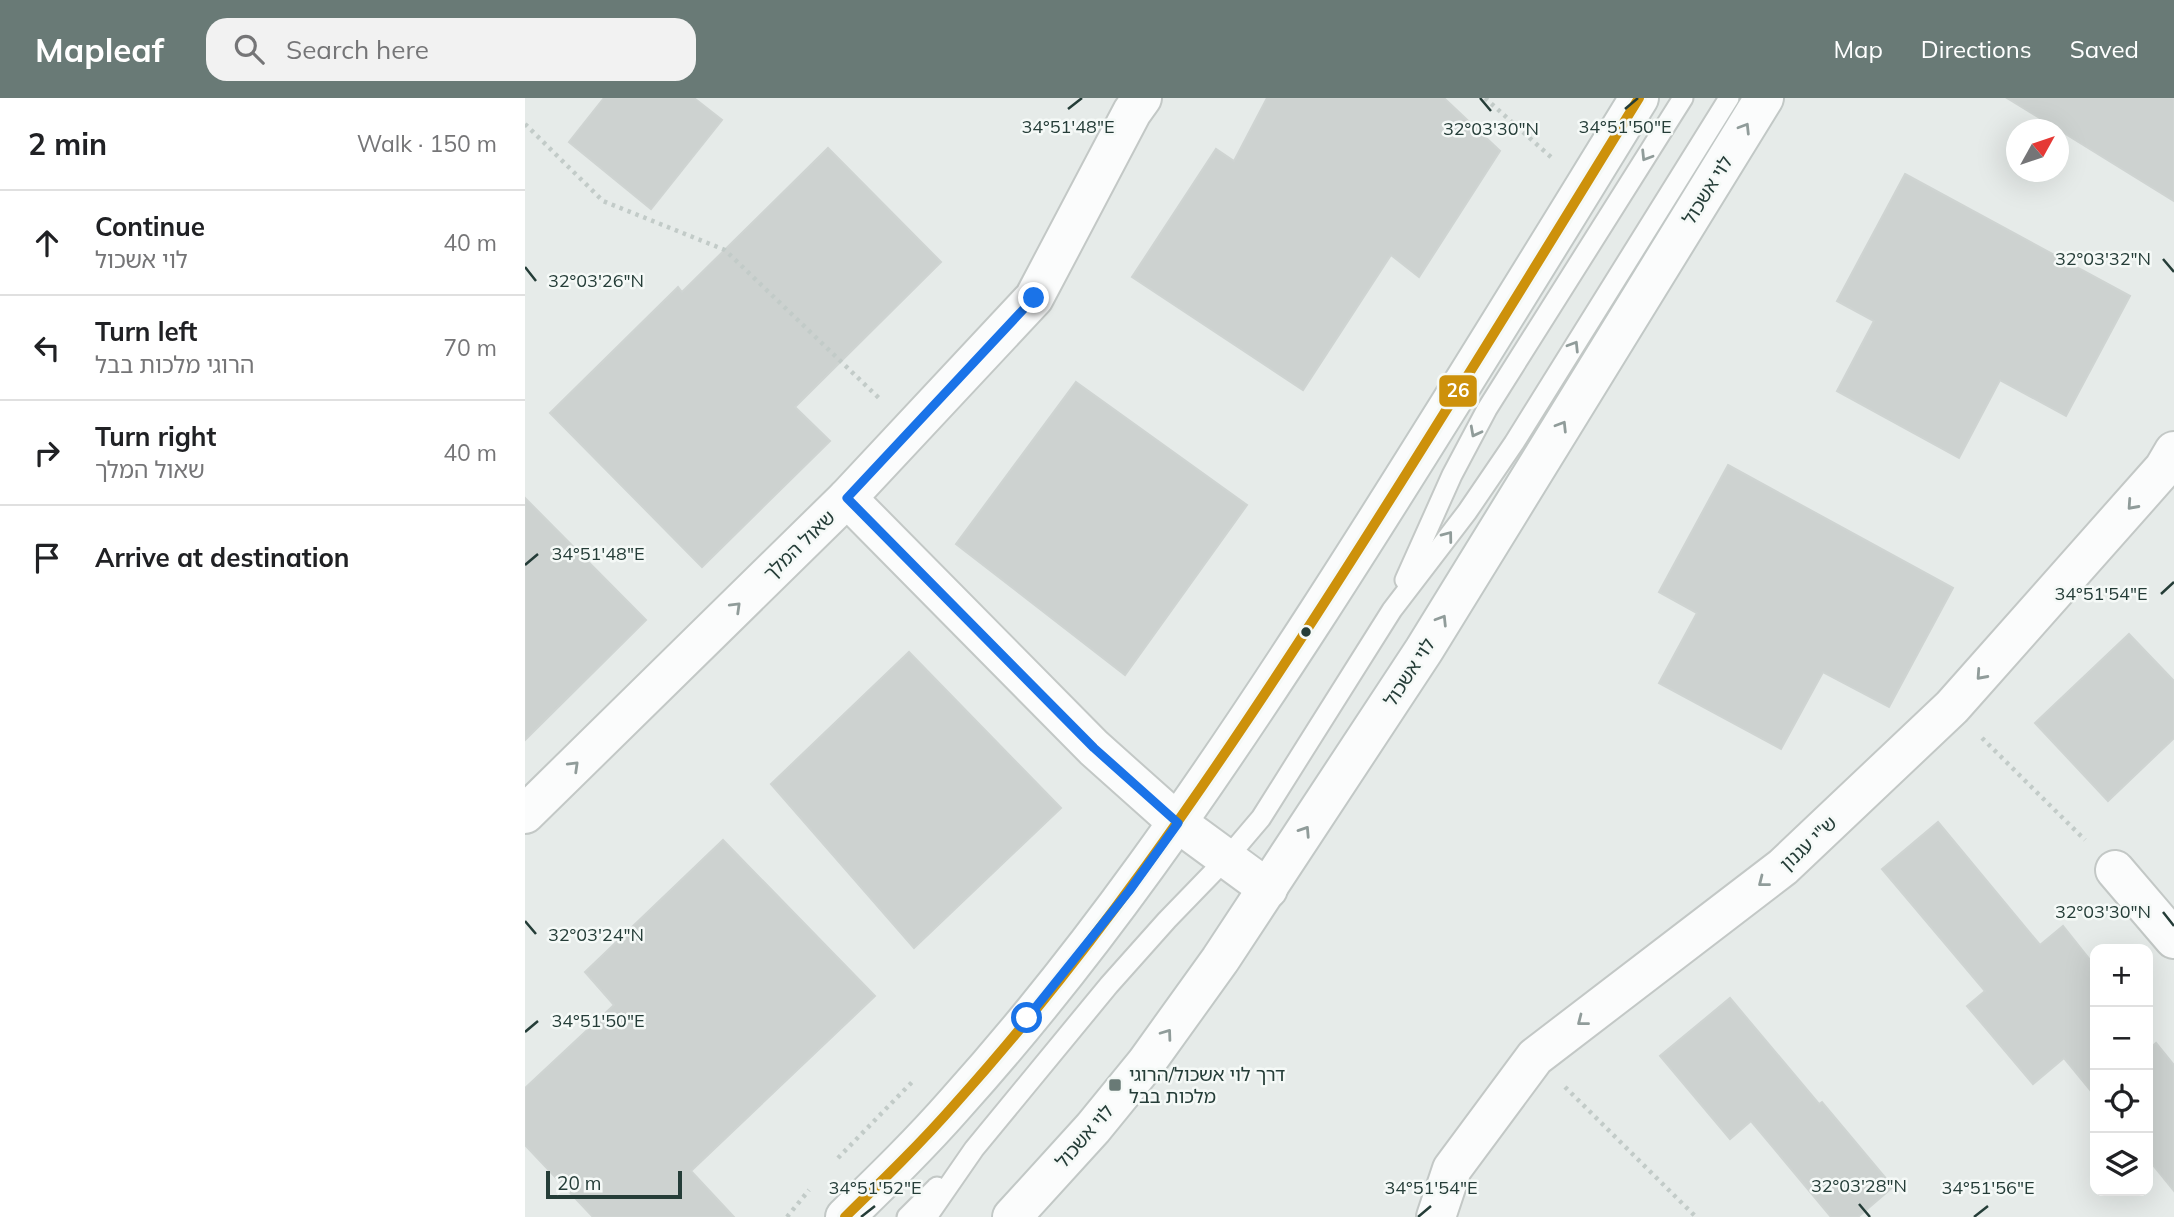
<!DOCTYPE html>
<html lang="en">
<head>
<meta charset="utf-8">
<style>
  :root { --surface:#fff; --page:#f2f2f2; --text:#202124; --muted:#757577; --line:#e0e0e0; --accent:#697a76 }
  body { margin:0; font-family:Mulish,"Noto Sans Hebrew",sans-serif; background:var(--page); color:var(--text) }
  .controls { position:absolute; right:21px; bottom:21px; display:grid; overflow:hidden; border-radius:14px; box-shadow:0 7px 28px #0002 }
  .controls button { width:63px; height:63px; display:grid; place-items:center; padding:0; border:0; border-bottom:2px solid var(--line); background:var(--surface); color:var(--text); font:35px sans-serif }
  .compass { position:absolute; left:1481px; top:21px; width:63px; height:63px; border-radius:50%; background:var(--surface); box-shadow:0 7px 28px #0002; rotate:50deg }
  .scale { position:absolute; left:21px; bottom:18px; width:136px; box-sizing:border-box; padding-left:7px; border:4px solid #253d38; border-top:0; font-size:19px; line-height:24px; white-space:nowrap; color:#253d38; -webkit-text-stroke:5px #f5f9f7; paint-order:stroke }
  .stop { position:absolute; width:21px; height:21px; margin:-16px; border:5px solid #1a73e8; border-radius:50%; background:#fff }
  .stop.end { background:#1a73e8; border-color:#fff; box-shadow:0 2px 7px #0008 }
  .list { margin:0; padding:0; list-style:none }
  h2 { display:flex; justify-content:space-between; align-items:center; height:91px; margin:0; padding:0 28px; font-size:30px }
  h2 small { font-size:23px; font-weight:400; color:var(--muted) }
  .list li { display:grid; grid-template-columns:46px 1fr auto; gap:21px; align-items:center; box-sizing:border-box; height:105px; padding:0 28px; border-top:2px solid var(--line) }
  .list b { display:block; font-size:26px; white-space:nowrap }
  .list p { margin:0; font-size:23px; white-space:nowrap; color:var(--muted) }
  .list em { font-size:23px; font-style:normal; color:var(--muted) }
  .icon { flex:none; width:38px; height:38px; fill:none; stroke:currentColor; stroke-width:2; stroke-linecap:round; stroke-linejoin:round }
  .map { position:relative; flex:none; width:1649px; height:1119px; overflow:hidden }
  header { display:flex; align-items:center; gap:42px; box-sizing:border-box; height:98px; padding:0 35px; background:var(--accent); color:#fff }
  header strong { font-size:33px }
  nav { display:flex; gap:38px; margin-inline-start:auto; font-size:24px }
  .search { width:490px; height:63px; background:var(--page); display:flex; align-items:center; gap:18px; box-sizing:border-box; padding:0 24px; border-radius:21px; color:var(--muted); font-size:26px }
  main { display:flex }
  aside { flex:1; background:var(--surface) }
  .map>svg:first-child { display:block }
</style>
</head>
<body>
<header>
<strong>Mapleaf</strong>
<div class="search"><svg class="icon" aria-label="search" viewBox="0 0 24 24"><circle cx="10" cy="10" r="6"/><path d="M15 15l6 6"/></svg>Search here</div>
<nav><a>Map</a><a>Directions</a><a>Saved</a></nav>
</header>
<main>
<aside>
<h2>2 min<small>Walk · 150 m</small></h2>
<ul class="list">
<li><svg class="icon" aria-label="ahead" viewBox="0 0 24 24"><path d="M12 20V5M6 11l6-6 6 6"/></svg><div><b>Continue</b><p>לוי אשכול</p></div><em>40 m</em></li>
<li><svg class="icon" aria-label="left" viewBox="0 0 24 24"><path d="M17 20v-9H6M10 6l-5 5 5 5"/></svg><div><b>Turn left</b><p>הרוגי מלכות בבל</p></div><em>70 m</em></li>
<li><svg class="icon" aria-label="right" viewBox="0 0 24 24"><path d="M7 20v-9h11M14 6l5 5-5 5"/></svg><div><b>Turn right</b><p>שאול המלך</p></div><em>40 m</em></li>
<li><svg class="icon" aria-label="arrive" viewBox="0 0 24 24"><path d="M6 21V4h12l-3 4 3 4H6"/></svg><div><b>Arrive at destination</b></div></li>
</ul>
</aside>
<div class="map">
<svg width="1649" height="1119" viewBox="0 0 1649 1119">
  <rect width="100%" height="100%" fill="#e6ebe9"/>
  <g fill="#cdd2d0" stroke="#cfd4d2" stroke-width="2">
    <polygon points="79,0 169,0 197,22 126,111 44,44"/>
    <polygon points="742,0 919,0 975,53 894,179 866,157 778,292 607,179 691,51 709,63"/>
    <polygon points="1482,0 1649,0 1649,103 1534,32"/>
    <polygon points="303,50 416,164 270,309 305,343 177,469 25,315 153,189 157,194"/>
    <polygon points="1380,76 1605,198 1541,318 1475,282 1434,360 1312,293 1349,223 1312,203"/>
    <polygon points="551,284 722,407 600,577 431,446"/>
    <polygon points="1203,367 1428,490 1364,609 1298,574 1256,651 1134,585 1172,515 1134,494"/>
    <polygon points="0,400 121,522 0,642"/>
    <polygon points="1604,536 1649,583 1649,640 1583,703 1510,625"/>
    <polygon points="384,554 536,710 389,850 246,686"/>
    <polygon points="1413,724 1515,847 1538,828 1570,868 1570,998 1539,960 1508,986 1442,908 1460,893 1357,771"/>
    <polygon points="198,742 350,898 166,1073 209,1119 68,1119 0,1047 0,990 89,907 60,874"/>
    <polygon points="1205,900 1294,1006 1297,1004 1368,1089 1333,1119 1306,1119 1226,1023 1205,1041 1135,958"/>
    <polygon points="1631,945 1649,967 1649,1093 1623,1061 1623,952"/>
  </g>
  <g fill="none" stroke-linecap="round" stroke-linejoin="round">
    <g stroke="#c3c8c6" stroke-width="23">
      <g id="lane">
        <polyline points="880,482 927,377 962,311 1158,0"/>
        <polyline points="382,1119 412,1089"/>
        <polyline points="402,1119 449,1051 584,887 642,822 702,760 736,720 867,512 942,414 989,345 1204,0"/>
      </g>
    </g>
    <g stroke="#c3c8c6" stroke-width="42">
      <g id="street">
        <polyline points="322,400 569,650 653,725 743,791"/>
        <polyline points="0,716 322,400 509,200 607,14 617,0"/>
        <polyline points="1590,772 1649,841"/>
        <polyline points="911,1119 927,1071 1010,959 1258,769 1427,609 1639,370 1649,353"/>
      </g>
    </g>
    <g stroke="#c2c8c6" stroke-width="42">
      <g id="secondary">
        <path d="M320 1119C358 1082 396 1045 431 1005 567 854 682 686 792 516 902 346 1008 172 1114 0"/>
        <polyline points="487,1119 568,1030 621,965 695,862 899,552 1239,0"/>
      </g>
    </g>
    <g stroke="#c2cbc8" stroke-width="4.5" stroke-dasharray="3.5 5" stroke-linecap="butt">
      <polyline points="960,0 1027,60"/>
      <polyline points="0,26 78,103 200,152 357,303"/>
      <polyline points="1457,640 1560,742"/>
      <polyline points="1040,989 1171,1119"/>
      <polyline points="313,1060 390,981"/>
      <polyline points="262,1119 284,1092"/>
    </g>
    <use href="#lane" stroke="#fbfcfc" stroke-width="19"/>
    <use href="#street" stroke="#fbfcfc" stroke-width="38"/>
    <use href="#secondary" stroke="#fbfcfc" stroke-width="38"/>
    <g stroke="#f5f9f7" stroke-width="16">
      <path id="bus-1" d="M320 1119C358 1082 396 1045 431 1005 567 854 682 686 792 516 902 346 1008 172 1114 0"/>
    </g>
    <use href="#bus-1" stroke="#cd910b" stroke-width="10"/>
  </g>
  <defs><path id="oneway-chevron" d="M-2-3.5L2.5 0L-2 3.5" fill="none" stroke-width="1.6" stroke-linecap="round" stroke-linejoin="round" transform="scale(1.75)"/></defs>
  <g stroke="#909c9a">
    <use href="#oneway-chevron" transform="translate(1220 30) rotate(-58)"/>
    <use href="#oneway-chevron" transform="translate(1121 58) rotate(122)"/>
    <use href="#oneway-chevron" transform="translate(1049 248) rotate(-58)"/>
    <use href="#oneway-chevron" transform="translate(1037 328) rotate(-58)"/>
    <use href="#oneway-chevron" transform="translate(950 334) rotate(118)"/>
    <use href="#oneway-chevron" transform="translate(1607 407) rotate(132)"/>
    <use href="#oneway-chevron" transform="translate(923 438) rotate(-53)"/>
    <use href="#oneway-chevron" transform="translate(211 509) rotate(-44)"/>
    <use href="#oneway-chevron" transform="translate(917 522) rotate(-58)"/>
    <use href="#oneway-chevron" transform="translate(1456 577) rotate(132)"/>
    <use href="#oneway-chevron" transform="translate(49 668) rotate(-44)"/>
    <use href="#oneway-chevron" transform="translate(780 733) rotate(-57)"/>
    <use href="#oneway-chevron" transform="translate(1238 784) rotate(142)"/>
    <use href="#oneway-chevron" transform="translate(1057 923) rotate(142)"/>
    <use href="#oneway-chevron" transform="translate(642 936) rotate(-54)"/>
  </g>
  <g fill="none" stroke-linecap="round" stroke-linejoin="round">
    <polyline stroke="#1a73e8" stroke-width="9" points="502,920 604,793 653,725 569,650 322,400 509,200"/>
  </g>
  <path fill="none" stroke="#253d38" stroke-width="2.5" d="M955 0 966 13M543 11 557 0M1100 11 1113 0M1638 161 1649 174M0 169 11 183M0 467 13 456M1636 496 1649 484M1638 814 1649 828M0 823 11 836M0 934 13 923M1334 1106 1345 1119M336 1119 350 1108M893 1119 906 1108M1449 1119 1463 1108"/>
  <circle fill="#253d38" stroke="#f5f9f7" stroke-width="2.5" cx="781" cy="534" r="6"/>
  <rect fill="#697a76" stroke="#f5f9f7" stroke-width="2.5" x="583" y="980" width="14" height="14" rx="3.5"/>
  <g text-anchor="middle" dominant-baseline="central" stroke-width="5" stroke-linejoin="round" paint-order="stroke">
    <g font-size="19" fill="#253d38" stroke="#f5f9f7">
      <text transform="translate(1182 92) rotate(-58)">לוי אשכול</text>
      <text transform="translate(274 447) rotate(-44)">שאול המלך</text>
      <text transform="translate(884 574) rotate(-57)">לוי אשכול</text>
      <text transform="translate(1283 745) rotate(-43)">ש"י עגנון</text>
      <text transform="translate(559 1038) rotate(-49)">לוי אשכול</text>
    </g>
    <g font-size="19" fill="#253d38" stroke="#f5f9f7" text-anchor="start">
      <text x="604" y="976">דרך לוי אשכול/הרוגי<tspan x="604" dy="22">מלכות בבל</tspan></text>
    </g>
  </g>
  <g font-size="18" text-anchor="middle" fill="#253d38" stroke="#f5f9f7" stroke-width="5" stroke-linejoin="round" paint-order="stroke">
    <text x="543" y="35">34°51'48"E</text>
    <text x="1100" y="35">34°51'50"E</text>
    <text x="966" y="37">32°03'30"N</text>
    <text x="1578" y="167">32°03'32"N</text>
    <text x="71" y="189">32°03'26"N</text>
    <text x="73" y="462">34°51'48"E</text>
    <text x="1576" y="502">34°51'54"E</text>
    <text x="1578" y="820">32°03'30"N</text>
    <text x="71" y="843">32°03'24"N</text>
    <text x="73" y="929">34°51'50"E</text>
    <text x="1334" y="1094">32°03'28"N</text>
    <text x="350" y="1096">34°51'52"E</text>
    <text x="906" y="1096">34°51'54"E</text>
    <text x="1463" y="1096">34°51'56"E</text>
  </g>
  <rect stroke="#f5f9f7" stroke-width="2.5" x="913" y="276" width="40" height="34" rx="7" fill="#cd910b"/>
  <g font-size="19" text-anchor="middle" font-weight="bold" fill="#fff">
    <text x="933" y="299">26</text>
  </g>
</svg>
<div class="controls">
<button>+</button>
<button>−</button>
<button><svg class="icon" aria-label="locate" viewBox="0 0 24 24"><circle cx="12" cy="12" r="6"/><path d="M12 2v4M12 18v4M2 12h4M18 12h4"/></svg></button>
<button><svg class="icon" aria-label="layers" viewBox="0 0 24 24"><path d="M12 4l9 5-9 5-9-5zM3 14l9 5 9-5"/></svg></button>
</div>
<svg class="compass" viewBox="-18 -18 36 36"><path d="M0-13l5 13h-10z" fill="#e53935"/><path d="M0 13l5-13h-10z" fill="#757577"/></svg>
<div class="scale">20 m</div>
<div class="stop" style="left:502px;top:920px"></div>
<div class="stop end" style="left:509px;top:200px"></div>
</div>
</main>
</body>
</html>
